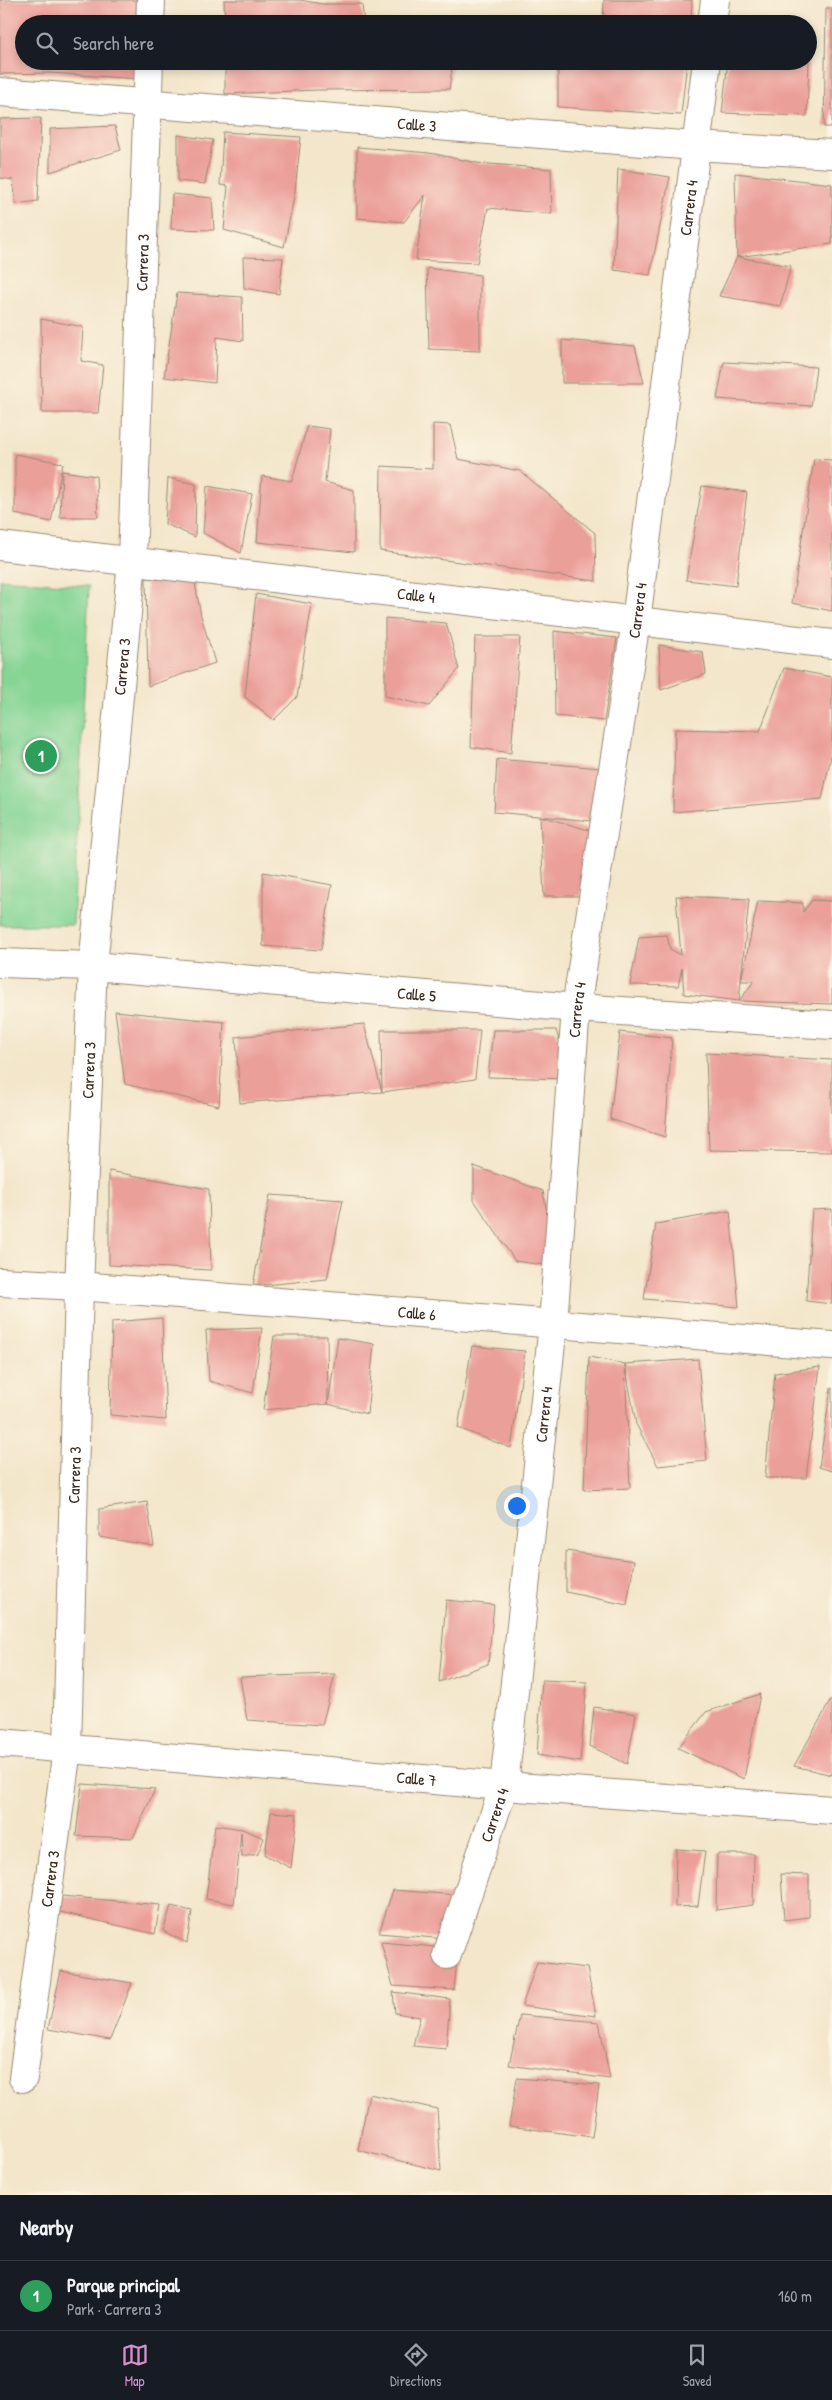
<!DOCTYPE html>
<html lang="en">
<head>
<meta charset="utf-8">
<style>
  :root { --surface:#171b24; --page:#20242c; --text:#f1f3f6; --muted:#9ea1a6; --line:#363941; --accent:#d690ce }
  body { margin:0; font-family:"Patrick Hand",sans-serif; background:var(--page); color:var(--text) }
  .you { position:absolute; left:516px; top:1505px; width:18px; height:18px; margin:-12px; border:4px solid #fff; border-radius:50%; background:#1a73e8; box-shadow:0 0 0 8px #1a73e833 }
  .badge { display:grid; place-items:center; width:32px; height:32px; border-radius:50%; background:var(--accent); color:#fff; font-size:16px; font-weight:700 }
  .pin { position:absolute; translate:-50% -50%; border:2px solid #fff; box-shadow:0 1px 5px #0006 }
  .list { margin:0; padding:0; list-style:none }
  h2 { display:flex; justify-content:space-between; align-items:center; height:65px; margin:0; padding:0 20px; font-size:21px }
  h2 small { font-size:16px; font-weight:400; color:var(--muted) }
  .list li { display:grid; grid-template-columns:32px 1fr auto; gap:15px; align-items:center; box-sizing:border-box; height:70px; padding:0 20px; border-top:1px solid var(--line) }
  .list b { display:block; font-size:19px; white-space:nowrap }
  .list p { margin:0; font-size:16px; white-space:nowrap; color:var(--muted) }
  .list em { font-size:16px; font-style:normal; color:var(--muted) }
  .icon { flex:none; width:28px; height:28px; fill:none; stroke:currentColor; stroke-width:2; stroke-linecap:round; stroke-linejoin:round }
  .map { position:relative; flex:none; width:832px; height:2195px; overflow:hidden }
  .search { position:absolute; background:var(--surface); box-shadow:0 2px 8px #0003; left:15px; right:15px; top:15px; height:55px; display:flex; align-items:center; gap:12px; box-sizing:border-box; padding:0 18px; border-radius:28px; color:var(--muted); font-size:19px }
  .sheet { height:135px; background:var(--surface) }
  nav { display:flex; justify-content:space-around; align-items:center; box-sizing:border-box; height:70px; border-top:1px solid var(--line); background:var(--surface); font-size:14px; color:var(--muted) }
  nav a { display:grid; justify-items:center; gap:2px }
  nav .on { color:var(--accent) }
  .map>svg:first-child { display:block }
</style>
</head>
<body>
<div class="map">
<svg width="832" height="2195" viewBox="0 0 832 2195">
  <rect width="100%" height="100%" fill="#fcf5e5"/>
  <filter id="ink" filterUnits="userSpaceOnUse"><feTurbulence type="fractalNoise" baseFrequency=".02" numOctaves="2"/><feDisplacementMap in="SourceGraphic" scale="10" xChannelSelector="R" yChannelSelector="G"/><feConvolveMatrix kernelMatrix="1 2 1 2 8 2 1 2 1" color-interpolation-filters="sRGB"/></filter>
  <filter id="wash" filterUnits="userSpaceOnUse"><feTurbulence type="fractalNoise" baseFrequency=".0096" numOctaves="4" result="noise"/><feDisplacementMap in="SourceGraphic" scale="20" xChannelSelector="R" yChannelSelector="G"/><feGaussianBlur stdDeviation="1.12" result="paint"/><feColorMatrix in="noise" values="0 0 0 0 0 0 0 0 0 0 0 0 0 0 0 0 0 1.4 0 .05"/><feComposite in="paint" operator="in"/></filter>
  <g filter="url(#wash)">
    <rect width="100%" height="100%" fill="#f3e6ca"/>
    <polygon fill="#86d595" stroke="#60805a" points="0,579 89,586 73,925 0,925"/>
    <g id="blocks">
      <g fill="#eb9f99">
        <polygon points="0,0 142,0 142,24 24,24 24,61 140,61 140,79 50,73 0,74"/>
        <polygon points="224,0 300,0 322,4 362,4 364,24 225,24"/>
        <polygon points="604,0 692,0 691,24 603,24"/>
        <polygon points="826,8 832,8 832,127 824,127"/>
        <polygon points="225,61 453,61 449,89 317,90 225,94"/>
        <polygon points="558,61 687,61 681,115 558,107"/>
        <polygon points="728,61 809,61 807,116 722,113"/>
        <polygon points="41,118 38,201 16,204 13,180 0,178 0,119"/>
        <polygon points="115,126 121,150 50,172 50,129"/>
        <polygon points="223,132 301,137 295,191 284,247 224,230 228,186 220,185"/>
        <polygon points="178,135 213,140 205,184 178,181"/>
        <polygon points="357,147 430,153 477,163 551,169 552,214 488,208 477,263 416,260 425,195 404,222 357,218"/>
        <polygon points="618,169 670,177 650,275 614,270"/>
        <polygon points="735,173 832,184 832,244 737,257"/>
        <polygon points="172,194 212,198 214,230 171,229"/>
        <polygon points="243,257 283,258 279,294 244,288"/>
        <polygon points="737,257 791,266 780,306 719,296"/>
        <polygon points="427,268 480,275 480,351 429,349"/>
        <polygon points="177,293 242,297 243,341 217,337 215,383 164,377"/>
        <polygon points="41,319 83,327 81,361 103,365 98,413 42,413"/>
        <polygon points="562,340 635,346 644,383 562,383"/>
        <polygon points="724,362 816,367 811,406 717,399"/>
        <polygon points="433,424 450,425 458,459 520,471 595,533 596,581 380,551 381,466 433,469"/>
        <polygon points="307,426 330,429 325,482 354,490 354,552 257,542 262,476 292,481"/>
        <polygon points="15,454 63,463 51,522 15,514"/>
        <polygon points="814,459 832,460 832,611 792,603"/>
        <polygon points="62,471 96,476 98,517 60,517"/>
        <polygon points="168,478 196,484 195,537 165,524"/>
        <polygon points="207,486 252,494 241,553 203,533"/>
        <polygon points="702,486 747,492 736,586 686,580"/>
        <polygon points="146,578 195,583 201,616 215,663 148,686"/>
        <polygon points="256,594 312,604 297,697 274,720 245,697"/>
        <polygon points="385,618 446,623 459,669 429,706 385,696"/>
        <polygon points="554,631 617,638 604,721 555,716"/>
        <polygon points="475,637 520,637 511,753 471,747"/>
        <polygon points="659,645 703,652 706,674 661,690"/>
        <polygon points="784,668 832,677 832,751 822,799 673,812 675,729 760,731"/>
        <polygon points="497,759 601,768 593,821 494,812"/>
        <polygon points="540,816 592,831 580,896 544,896"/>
        <polygon points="263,872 332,885 321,950 263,946"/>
        <polygon points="676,896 749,899 739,1001 684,994 682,968 678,986 630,985 639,937 667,935 670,949 681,955"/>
        <polygon points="812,900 832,901 832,1004 739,1001 754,981 741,981 758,901 803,903 803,912"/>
        <polygon points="115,1011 224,1022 219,1106 125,1084"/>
        <polygon points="364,1024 382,1092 381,1030 480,1030 475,1079 382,1092 240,1103 236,1037"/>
        <polygon points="493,1030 556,1030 571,1079 488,1077"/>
        <polygon points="620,1032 672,1038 665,1137 610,1119"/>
        <polygon points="706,1053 832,1060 832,1152 709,1150"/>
        <polygon points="474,1166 543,1191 557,1267 515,1261 474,1200"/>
        <polygon points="109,1171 209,1189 211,1270 109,1265"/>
        <polygon points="270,1195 343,1200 327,1279 253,1286"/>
        <polygon points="832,1209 832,1304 806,1301 812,1210"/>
        <polygon points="730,1211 739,1307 644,1299 656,1224"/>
        <polygon points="162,1318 166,1420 110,1415 112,1322"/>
        <polygon points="262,1328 253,1393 209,1381 206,1330"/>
        <polygon points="274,1336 327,1336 328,1404 263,1410"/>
        <polygon points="338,1338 374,1344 367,1414 328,1404"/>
        <polygon points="472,1346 525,1351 511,1448 458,1428"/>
        <polygon points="589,1357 625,1364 630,1488 584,1490"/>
        <polygon points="698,1359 707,1461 658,1466 636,1424 625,1364"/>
        <polygon points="820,1367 806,1478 765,1478 775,1373"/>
        <polygon points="831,1388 832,1388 832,1471 819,1467"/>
        <polygon points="147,1502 154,1546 99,1537 99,1509"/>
        <polygon points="566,1551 634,1561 627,1605 566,1592"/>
        <polygon points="446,1600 494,1605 488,1664 439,1682"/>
        <polygon points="335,1674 322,1725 247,1720 240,1677"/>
        <polygon points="542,1680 587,1682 580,1762 537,1755"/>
        <polygon points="760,1694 744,1779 678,1748 706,1712"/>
        <polygon points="832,1698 832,1775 794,1766"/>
        <polygon points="594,1707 636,1714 627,1764 590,1746"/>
        <polygon points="82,1784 155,1789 133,1838 76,1836"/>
        <polygon points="271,1812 297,1814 291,1868 265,1855"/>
        <polygon points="215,1825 242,1829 264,1838 258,1854 242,1857 241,1832 234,1904 206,1899"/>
        <polygon points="676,1849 705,1851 698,1906 675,1907"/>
        <polygon points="717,1854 754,1854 753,1905 716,1910"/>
        <polygon points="781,1874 809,1875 809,1917 784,1920"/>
        <polygon points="393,1890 457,1895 446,1939 379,1933"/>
        <polygon points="62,1896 160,1905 155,1934 56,1911"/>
        <polygon points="171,1906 192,1911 187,1943 163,1931"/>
        <polygon points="381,1942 458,1949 454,1990 393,1986"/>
        <polygon points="537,1962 587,1968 596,2016 522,2006"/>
        <polygon points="61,1971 132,1983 110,2040 48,2029"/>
        <polygon points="393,1992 450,1999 446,2049 413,2046 420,2017 395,2013"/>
        <polygon points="520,2015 599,2022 610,2079 509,2065"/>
        <polygon points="517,2078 599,2085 592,2137 509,2126"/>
        <polygon points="369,2094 437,2109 441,2171 358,2150"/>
      </g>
    </g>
  </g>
  <g filter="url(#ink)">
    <use href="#blocks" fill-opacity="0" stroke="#978874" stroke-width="1"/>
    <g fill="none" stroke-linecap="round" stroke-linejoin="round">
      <g stroke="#978874" stroke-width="30">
        <g id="street">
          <polyline points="150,24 151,0"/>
          <polyline points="712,24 715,0"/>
          <path id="s1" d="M0 92 695 146 832 154"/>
          <path id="s2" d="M0 546 832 644"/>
          <path id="s3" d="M0 963 93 966 576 1008 832 1025"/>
          <path id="s4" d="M0 1282 79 1286 832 1346"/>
          <path id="s5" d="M0 1743 504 1786 832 1810"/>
          <path id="s6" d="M447 1955 504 1786 553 1324 576 1008 636 621 707 61"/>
          <path id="s7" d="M23 2078 67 1749 79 1286 93 966 132 561 149 61"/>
        </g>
      </g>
      <use href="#street" stroke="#fff" stroke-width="28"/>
    </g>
  </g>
  <g text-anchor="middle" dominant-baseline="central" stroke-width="4.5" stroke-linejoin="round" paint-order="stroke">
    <g font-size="16" fill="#3b2a1e" stroke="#fcf5e5">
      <text stroke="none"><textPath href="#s1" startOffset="418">Calle 3</textPath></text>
      <text stroke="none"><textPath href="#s6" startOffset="1768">Carrera 4</textPath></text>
      <text stroke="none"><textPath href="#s7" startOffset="1821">Carrera 3</textPath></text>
      <text stroke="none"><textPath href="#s2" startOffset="419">Calle 4</textPath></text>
      <text stroke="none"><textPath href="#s6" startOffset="1362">Carrera 4</textPath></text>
      <text stroke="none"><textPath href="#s7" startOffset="1416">Carrera 3</textPath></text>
      <text stroke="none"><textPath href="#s3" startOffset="418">Calle 5</textPath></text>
      <text stroke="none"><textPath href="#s6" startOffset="958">Carrera 4</textPath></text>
      <text stroke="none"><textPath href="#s7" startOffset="1011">Carrera 3</textPath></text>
      <text stroke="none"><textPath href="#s4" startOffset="418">Calle 6</textPath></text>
      <text stroke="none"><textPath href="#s6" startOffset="552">Carrera 4</textPath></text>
      <text stroke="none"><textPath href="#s7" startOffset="606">Carrera 3</textPath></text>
      <text stroke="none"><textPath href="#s5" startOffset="418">Calle 7</textPath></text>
      <text stroke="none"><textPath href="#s6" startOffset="148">Carrera 4</textPath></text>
      <text stroke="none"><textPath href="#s7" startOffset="201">Carrera 3</textPath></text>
    </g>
  </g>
</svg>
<div class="you"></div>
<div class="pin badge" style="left:41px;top:756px;background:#2e9e5b">1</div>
<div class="search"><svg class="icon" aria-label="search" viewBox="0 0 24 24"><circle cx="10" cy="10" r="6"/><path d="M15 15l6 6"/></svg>Search here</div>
</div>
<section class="sheet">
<h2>Nearby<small></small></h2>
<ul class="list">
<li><span class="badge" style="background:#2e9e5b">1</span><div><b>Parque principal</b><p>Park · Carrera 3</p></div><em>160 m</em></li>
</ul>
</section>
<nav>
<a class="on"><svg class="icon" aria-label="map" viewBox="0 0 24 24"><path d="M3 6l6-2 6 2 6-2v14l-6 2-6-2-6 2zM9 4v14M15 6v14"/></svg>Map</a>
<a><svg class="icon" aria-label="directions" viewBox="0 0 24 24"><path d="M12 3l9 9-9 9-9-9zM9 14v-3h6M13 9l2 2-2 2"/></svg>Directions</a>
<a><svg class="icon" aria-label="saved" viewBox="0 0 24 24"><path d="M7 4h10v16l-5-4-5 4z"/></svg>Saved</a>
</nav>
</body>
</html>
